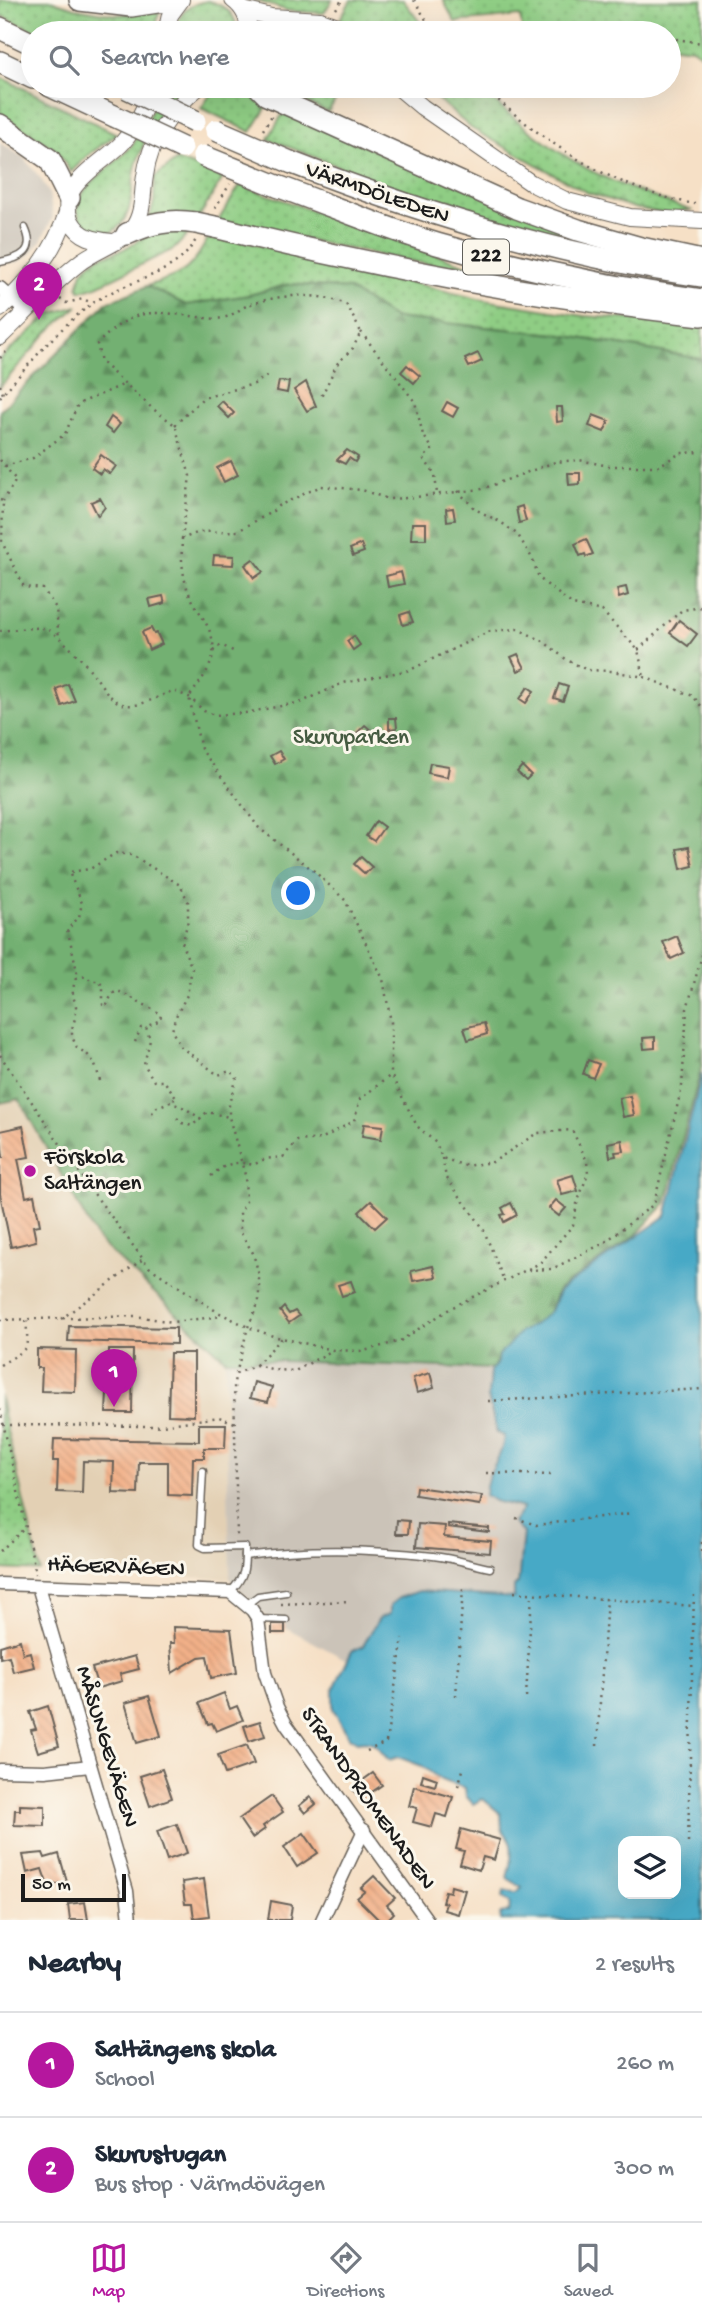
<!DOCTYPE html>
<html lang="en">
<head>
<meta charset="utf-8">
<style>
  :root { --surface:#fff; --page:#f2f2f3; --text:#1f2937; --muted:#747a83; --line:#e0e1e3; --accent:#b5179e }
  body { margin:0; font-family:"Gochi Hand",sans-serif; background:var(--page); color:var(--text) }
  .controls { position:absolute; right:21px; bottom:21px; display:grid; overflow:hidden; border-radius:14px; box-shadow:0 7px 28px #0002 }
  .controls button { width:63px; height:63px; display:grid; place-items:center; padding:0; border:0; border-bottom:2px solid var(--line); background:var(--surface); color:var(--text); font:35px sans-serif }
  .scale { position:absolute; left:21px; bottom:18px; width:105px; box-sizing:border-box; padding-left:7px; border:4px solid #1c1c1c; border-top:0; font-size:19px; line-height:24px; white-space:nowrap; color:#1c1c1c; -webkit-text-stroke:5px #fbf7ec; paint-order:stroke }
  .you { position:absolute; left:299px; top:894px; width:24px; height:24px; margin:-18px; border:5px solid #fff; border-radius:50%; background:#1a73e8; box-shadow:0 0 0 10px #1a73e833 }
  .badge { display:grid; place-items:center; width:46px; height:46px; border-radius:50%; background:var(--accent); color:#fff; font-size:23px; font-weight:700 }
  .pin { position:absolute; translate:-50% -58px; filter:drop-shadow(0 2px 4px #0008) }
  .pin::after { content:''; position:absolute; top:37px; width:24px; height:21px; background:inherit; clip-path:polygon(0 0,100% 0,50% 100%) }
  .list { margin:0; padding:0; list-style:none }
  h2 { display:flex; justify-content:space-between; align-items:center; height:91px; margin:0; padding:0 28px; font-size:30px }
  h2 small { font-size:23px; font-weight:400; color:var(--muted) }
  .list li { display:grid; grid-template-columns:46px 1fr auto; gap:21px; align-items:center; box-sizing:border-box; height:105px; padding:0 28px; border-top:2px solid var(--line) }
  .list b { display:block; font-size:26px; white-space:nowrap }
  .list p { margin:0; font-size:23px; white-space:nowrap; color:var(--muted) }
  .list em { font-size:23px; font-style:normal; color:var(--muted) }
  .icon { flex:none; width:38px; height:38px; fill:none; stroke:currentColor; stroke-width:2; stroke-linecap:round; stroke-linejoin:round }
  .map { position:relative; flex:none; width:702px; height:1920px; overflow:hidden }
  .search { position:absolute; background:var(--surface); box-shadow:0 7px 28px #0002; left:21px; right:21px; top:21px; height:77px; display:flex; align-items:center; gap:18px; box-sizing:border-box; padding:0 24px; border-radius:38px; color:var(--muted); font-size:26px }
  .sheet { height:301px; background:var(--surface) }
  nav { display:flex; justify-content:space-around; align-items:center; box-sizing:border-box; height:98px; border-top:2px solid var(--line); background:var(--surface); font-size:19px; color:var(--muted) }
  nav a { display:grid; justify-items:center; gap:4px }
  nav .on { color:var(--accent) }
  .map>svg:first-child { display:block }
</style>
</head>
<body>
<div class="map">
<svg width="702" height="1920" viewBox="0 0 702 1920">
  <defs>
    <pattern id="green-dots" width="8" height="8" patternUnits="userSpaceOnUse" patternTransform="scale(1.75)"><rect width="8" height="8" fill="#8fcd84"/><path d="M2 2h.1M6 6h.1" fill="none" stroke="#7baf71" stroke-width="1.8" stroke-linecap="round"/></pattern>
    <pattern id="forest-firs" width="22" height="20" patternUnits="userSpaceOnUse" patternTransform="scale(1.75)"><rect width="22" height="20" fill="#73b072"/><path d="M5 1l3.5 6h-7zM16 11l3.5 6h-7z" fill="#5e8e5d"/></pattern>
    <pattern id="building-back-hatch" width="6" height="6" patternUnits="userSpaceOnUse" patternTransform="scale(1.75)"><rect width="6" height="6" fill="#f2b088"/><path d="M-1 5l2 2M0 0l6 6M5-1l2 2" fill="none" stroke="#cf9775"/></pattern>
  </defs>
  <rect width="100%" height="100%" fill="#fbf7ec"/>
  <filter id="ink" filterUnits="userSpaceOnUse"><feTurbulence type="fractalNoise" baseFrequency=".0143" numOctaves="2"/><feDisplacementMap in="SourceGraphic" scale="14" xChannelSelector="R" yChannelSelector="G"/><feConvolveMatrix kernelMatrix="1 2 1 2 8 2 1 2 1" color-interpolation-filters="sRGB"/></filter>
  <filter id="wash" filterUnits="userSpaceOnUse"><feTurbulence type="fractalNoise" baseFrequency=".00686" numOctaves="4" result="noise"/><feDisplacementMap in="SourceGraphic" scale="28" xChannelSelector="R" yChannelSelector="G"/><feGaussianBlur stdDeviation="1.57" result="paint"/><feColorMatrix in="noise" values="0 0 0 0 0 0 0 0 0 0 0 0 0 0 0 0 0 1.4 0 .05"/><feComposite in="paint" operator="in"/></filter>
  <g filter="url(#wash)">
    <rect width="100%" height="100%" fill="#f6e0c6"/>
    <polygon fill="#e3d0b4" points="19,1098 97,1239 225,1359 230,1579 40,1571 0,1396 0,1103"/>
    <g fill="#cbc3b8">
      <polygon points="0,143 23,157 41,179 49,193 53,217 41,241 31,254 19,262 3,264 0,263"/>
      <polygon points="225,1359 493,1369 490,1372 488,1401 497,1433 504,1436 503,1452 488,1477 494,1501 524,1507 523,1532 514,1598 419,1591 399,1597 390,1614 378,1618 363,1646 352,1651 347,1660 266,1617 230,1579"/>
    </g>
    <g fill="url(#green-dots)" stroke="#567450" stroke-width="2">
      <polygon points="0,0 50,0 75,8 116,15 159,11 155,33 39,33 0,15"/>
      <polygon points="254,0 332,0 324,13 289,11"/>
      <polygon points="351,0 403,0 428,33 363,33 340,19"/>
      <polygon points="443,0 702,0 702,55 692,48 669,45 669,33 523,33 520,16 455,22"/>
      <path d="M208 1C225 5 237 15 237 33H176C177 14 189 3 208 1Z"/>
      <polygon points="0,77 117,134 87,156 71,172 56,150 0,114"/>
      <path d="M164 86H182C165 102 144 139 137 162 129 187 137 216 112 232 101 234 90 233 83 223 60 192 118 167 133 144 145 125 154 105 164 86Z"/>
      <polygon points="226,86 247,86 252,94 268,105 251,132 201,108 211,94"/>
      <polygon points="300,86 344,86 328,112 293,97"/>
      <path d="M422 86H477C516 121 556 155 604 177 631 190 661 200 690 210L668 214 634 208 586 192 471 128Z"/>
      <polygon points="283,113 629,253 513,226 390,186 268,139"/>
      <polygon points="177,160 223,178 199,217 149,220 154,202 155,177"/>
      <polygon points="240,185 495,275 398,259 218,221"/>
      <polygon points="192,230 174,249 97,286 81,291 78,288 82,271 97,258 122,250 151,233"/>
      <path d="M211 233 478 299 584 316 702 324V359L556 334 394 318 348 289 290 284 249 295 186 305 147 286C188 272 190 271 211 233Z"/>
      <polygon points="78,306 47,333 0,387 0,359 50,314"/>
      <polygon points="0,1396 4,1418 40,1571 0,1569"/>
    </g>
    <polygon fill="url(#forest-firs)" stroke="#486647" stroke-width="2" points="290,284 348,289 394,318 556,334 702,359 702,1065 666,1203 636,1235 558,1290 548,1314 498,1356 493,1369 225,1359 97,1239 19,1099 0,1103 0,411 106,303 147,286 186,305 249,295"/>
    <path fill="#46a9c6" stroke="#316271" stroke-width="2" fill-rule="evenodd" d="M702 1073V1920H501L500 1914 509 1912 510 1902 503 1897 504 1891 517 1892 522 1887 507 1878C511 1861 517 1843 502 1830L501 1814 483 1799 473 1804 466 1796 465 1788 441 1780 422 1766 398 1757 389 1760C376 1748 376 1738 357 1742L349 1737 333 1709V1690L352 1651 363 1646 379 1618 390 1614V1605L399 1598 419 1591 514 1598V1587L518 1583 523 1533 513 1523 523 1508 494 1501 485 1495C486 1469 502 1462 504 1436L497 1433 488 1397 490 1372 497 1363 499 1355 520 1332 535 1324 550 1311 560 1290 666 1216ZM623 1841H676V1894H623Z"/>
    <g id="blocks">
      <g fill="url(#building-back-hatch)">
        <polygon points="478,353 482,361 469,367 465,359"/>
        <polygon points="407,365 420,376 414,383 401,372"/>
        <polygon points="279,381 289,382 287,393 277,391"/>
        <polygon points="306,382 316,406 307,411 294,390"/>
        <polygon points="222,401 234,413 229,418 217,406"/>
        <polygon points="447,402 458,408 453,417 442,411"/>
        <polygon points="556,407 562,407 563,421 557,422"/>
        <polygon points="593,415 609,421 604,432 589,426"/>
        <polygon points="111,417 120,424 113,433 105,427"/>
        <polygon points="347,450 358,457 355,462 349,458 345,464 337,460"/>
        <polygon points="101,455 116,466 110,474 103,469 100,474 92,468"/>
        <polygon points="231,461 238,475 224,482 217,468"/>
        <polygon points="568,473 580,473 580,484 569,485"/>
        <polygon points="100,498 105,507 98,516 91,502"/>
        <polygon points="522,506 526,521 519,523 516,508"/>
        <polygon points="453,508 455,520 447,521 446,509"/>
        <polygon points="412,523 426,523 426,539 411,539"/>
        <polygon points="586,539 593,554 586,557 585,554 580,556 575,544"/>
        <polygon points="361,544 364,552 353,556 350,549"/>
        <polygon points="214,555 234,556 233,565 213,564"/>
        <polygon points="253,559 263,572 254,578 245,565"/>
        <polygon points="401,572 404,584 388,587 386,576"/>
        <polygon points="626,587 628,595 619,598 617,589"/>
        <polygon points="163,596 165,603 151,607 149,599"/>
        <polygon points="409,612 413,622 403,625 400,615"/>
        <polygon points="679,620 697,634 688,646 670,633"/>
        <polygon points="151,628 154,634 157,633 162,644 149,650 142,632"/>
        <polygon points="354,636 360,645 353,650 347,641"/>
        <polygon points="518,654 525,668 518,671 511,657"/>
        <polygon points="68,684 75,701 62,706 56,689"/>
        <polygon points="559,684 568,687 563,701 554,698"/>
        <polygon points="528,687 534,691 526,703 520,699"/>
        <polygon points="389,718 396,718 397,728 389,729"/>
        <polygon points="365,725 373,732 364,741 356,734"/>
        <polygon points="279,751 284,759 275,764 270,756"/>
        <polygon points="430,763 449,766 447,777 428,773"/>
        <polygon points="522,766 531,775 526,780 517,772"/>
        <polygon points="376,821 384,827 374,841 366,836"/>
        <polygon points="689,847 693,866 681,869 677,849"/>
        <polygon points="361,857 372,867 365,874 354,864"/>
        <polygon points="677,936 684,953 671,959 663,942"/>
        <polygon points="484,1023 487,1034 468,1040 464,1028"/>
        <polygon points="655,1037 655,1048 644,1049 643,1038"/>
        <polygon points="588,1060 599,1064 593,1078 583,1074"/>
        <polygon points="630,1096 634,1115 623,1117 619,1098"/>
        <polygon points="364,1124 383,1126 381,1139 362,1136"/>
        <polygon points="23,1126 29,1157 18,1159 26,1197 34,1195 40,1225 33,1226 36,1241 11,1247 0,1194 0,1157 3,1157 0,1131"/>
        <polygon points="622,1140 624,1151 615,1152 616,1156 610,1157 608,1143"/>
        <polygon points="573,1175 578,1191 562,1195 557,1180"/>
        <polygon points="556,1200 566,1208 559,1216 549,1208"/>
        <polygon points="371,1201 387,1217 375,1228 359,1212"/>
        <polygon points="511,1203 517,1215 504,1222 501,1215 505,1214 502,1208"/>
        <polygon points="433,1266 436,1277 413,1281 411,1271"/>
        <polygon points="351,1281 355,1292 342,1296 338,1285"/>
        <polygon points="284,1307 289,1314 295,1311 299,1316 289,1323 280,1311"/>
        <polygon points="69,1326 176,1328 176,1344 68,1341"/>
        <polygon points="37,1349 76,1350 75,1392 41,1391 42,1368 37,1368"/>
        <polygon points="109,1350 133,1350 132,1413 106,1413"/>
        <polygon points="170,1353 194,1353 194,1416 168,1415"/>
        <polygon points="430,1373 434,1388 417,1393 413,1378"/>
        <polygon points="254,1382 272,1387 268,1402 250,1398"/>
        <polygon points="199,1424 226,1424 225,1448 204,1448 204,1458 193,1458 192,1496 168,1495 168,1462 139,1462 138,1494 113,1493 114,1462 83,1461 82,1493 57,1492 58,1461 53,1461 54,1439 199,1441"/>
        <polygon points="416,1487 482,1496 480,1505 415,1495"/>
        <polygon points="397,1520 409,1521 408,1534 396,1534"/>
        <polygon points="418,1524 445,1526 444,1537 491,1541 490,1553 416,1547"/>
        <polygon points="448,1524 489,1528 489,1532 448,1527"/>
        <rect x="272" y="1624" width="13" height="9"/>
        <polygon points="173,1627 231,1629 237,1673 211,1678 207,1656 199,1657 172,1673 170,1643 174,1643"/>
        <polygon points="20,1640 23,1654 30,1652 34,1667 13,1672 9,1656 0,1658 0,1646"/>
        <polygon points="135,1656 139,1669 120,1674 122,1681 98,1688 92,1668"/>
        <polygon points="224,1693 230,1709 237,1706 243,1720 216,1731 212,1723 208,1724 199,1703"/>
        <polygon points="149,1696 161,1736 137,1743 125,1703"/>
        <polygon points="48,1706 59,1746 38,1752 31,1730 36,1729 30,1712"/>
        <polygon points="260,1721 265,1736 249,1741 244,1726"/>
        <polygon points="247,1745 254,1764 225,1774 218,1755"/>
        <polygon points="162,1769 172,1798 150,1806 140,1776"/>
        <polygon points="373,1773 382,1785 360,1800 352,1788"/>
        <polygon points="423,1774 437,1779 435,1786 421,1782"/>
        <polygon points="414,1786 453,1797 447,1817 436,1814 432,1827 413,1822 417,1808 409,1806"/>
        <polygon points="272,1796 283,1812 263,1826 265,1829 252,1838 239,1819"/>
        <polygon points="310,1797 316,1804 305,1813 299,1806"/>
        <polygon points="20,1805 45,1806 45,1826 14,1825 15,1810 20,1810"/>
        <polygon points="177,1824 187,1853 167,1860 157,1831"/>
        <polygon points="461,1829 500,1840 494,1860 483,1857 479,1870 460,1864 464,1851 456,1849"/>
        <polygon points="304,1833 318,1853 297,1867 284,1847"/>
        <polygon points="43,1853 45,1858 59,1854 67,1882 48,1886 42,1869 27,1873 23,1855"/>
        <polygon points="374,1876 395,1898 387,1905 394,1913 387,1920 379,1920 357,1898 365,1891 361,1888"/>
        <polygon points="204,1879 209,1916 194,1918 192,1904 185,1904 182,1882"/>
        <polygon points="451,1886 465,1890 458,1914 444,1910 446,1903 442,1902 445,1891 450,1892"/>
        <polygon points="271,1901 292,1905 290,1920 268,1920"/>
        <polygon points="85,1902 88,1920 70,1920 68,1904"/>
      </g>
    </g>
  </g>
  <g filter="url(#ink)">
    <use href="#blocks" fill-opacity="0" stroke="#686158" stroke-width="2"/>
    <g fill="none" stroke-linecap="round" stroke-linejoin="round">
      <g stroke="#686158" stroke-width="9">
        <g id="lane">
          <path d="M0 262C22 258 36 251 25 228"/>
          <path d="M203 1471 199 1545 205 1548 245 1547C245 1568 246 1576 230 1592"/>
          <path d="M245 1556C306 1548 372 1549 433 1556 452 1558 471 1564 490 1568"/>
          <polyline points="246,1605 258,1596 286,1592"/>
          <polyline points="258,1619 286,1620"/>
        </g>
      </g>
      <g stroke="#686158" stroke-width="15">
        <g id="street">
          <polyline points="0,288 26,312"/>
          <polyline points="0,1584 230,1592 252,1610 258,1619 265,1673 277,1707 286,1724 427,1920"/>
          <polyline points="38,1586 127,1891 130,1920"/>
          <polyline points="0,1770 45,1771 90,1766"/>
          <polyline points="322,1920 364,1830"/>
        </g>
      </g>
      <g stroke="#686158" stroke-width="18">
        <g id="secondary">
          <path d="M233 0C244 8 249 20 249 33"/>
          <polyline points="243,10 271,17 320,20"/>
          <polyline points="336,26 349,33"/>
          <polyline points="166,33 170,15 181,0"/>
          <polyline points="275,33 287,30 314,30"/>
          <polyline points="397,86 422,107 531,183 567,201 630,217 702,221"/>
          <path d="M112 242C95 240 80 238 71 221 53 186 105 163 123 142 135 128 147 104 154 86"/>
          <path d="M0 309C32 277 54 254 68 210"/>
          <path d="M0 337C26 312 51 285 79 263 95 250 121 243 133 228 144 213 142 193 145 176 149 141 173 107 200 86"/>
        </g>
      </g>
      <g stroke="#686158" stroke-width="24">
        <g id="highway">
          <polyline points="80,0 131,6 171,0"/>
          <polyline points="0,28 33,44"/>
          <polyline points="0,62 33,78"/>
          <polyline points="50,86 114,116"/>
          <polyline points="258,86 267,95 517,208 578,230 641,248 702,261"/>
          <polyline points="0,125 50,160 69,198"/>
          <path d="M290 162C423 214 560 256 702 276"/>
          <path d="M277 186C330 205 383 228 437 244 524 269 612 288 702 300"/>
          <path d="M215 227C375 267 538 297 702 315"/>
          <path d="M127 234C150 223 170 219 196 223"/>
        </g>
      </g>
      <g stroke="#686158" stroke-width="2.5" stroke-dasharray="2 5" stroke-linecap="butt">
        <polyline points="414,0 434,33"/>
        <polyline points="336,9 342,0"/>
        <polyline points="536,33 575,31 592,33"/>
        <polyline points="669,38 702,43"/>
        <path d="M483 86C542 142 614 190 695 204"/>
        <polyline points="263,130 272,115"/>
        <polyline points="215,208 230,184"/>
        <polyline points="60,299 66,303 83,299 92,303"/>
        <polyline points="361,332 415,402 423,435 433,449 423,458 435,474 437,494"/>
        <polyline points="0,358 6,352"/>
        <polyline points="0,385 3,394"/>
        <path d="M0 397C30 364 59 326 96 301 121 284 154 279 179 260 186 255 191 247 196 240"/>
        <polyline points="175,425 203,398 254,384 269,375"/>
        <polyline points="0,460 16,480 3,501"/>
        <polyline points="5,466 33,458 65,434 78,404 125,384"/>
        <polyline points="458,491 475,509 502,523 518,535 532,558 539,578 551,588 573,605 602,611 638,650 644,677"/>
        <polyline points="0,500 3,501 2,542 24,587 43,589 56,608 59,639"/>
        <path d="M182 539 190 476 175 425 153 409 101 362 97 344C130 312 144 309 190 316 199 317 213 320 222 318 232 317 241 307 251 304 282 294 316 292 346 304L361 332 353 348 337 364 321 397"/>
        <path d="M0 631C6 630 38 627 43 628 57 631 87 665 95 676 103 687 111 702 126 705 142 707 158 696 173 691L189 697 204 711 215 715 245 713 302 702 343 683 410 670 490 631 518 629 543 641 567 660 587 670 612 671 644 677 693 696 702 707"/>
        <polyline points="638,650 682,610 702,607"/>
        <polyline points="213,651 221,645 237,653"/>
        <path d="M76 978 87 976 91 981H99L103 987V1005L106 1007 112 994 117 991C120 991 158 1012 161 1014L160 1020 146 1027"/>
        <polyline points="135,1042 141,1028 146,1027 150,1040 144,1064 154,1081 164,1081 177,1098 169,1102"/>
        <path d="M0 1055 92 1191 149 1267 216 1311 248 1327 273 1336 333 1350 364 1351 400 1341 451 1308 540 1263 573 1225 577 1204 588 1173 587 1161 572 1130 537 1133 493 1162 466 1166 442 1158 436 1143 417 1126 391 1075V1022L383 979 345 900 314 871 259 828 201 749 189 697C198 685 211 669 213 654 217 630 194 609 187 588 182 572 181 555 182 539L199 532 238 531 273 511 278 506 321 486 362 490 388 499 408 498 482 489 555 462 579 460 609 466H658L681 453 702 452"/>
        <path d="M100 1081C96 1066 93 1055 78 1049 65 1027 77 1027 76 1006 75 1000 74 1001 73 995 72 987 76 981 77 973 77 970 69 934 67 930L79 917 82 903 69 872 90 869 116 853 132 855 180 885 188 901V920L182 945 192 968 187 995 175 1018 172 1031 181 1047 218 1075 230 1071 237 1078 229 1103V1117L245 1175 246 1201 240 1212V1232L253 1253 259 1275V1302L248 1327 234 1382 237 1538"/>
        <polyline points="152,1113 155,1108 169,1102 185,1108 201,1119"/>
        <polyline points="177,1118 182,1123 192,1126 207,1112 229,1117"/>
        <polyline points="442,1158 446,1177 483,1228 504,1281"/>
        <path d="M211 1176C225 1164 235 1160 253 1165L265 1159 283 1157 297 1141 321 1139 354 1121 360 1099 391 1075"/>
        <polyline points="528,1270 552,1269 604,1243 654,1204 682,1086 687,1009 702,955"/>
        <polyline points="61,1319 143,1259"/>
        <polyline points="0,1320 136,1316 172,1322 223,1316"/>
        <path d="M0 1365C28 1348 29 1353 26 1319"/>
        <polyline points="256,1365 282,1338"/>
        <polyline points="236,1374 256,1365 275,1370 295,1371 333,1350"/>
        <polyline points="488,1401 702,1389"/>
        <polyline points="0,1409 36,1574"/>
        <polyline points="3,1425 155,1426 219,1417 235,1423"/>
        <polyline points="486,1473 554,1475"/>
        <polyline points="516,1518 536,1525 633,1513"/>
        <polyline points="0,1551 26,1527"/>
        <polyline points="702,1551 702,1540"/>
        <polyline points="514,1592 694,1606"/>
        <polyline points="281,1604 350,1601"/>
        <polyline points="456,1696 463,1588"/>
        <polyline points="526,1697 532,1594"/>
        <polyline points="597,1746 607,1599"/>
        <polyline points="367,1751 386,1742 403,1638"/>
        <polyline points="458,1786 464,1767"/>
        <polyline points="688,1842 694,1592"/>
      </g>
      <use href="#lane" stroke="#fff" stroke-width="6"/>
      <use href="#street" stroke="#fff" stroke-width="12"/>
      <use href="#secondary" stroke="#fff" stroke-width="16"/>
      <use href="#highway" stroke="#fff" stroke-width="21"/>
      <g stroke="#686158" stroke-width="18" stroke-linecap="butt">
        <g id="secondary-bridge">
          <polyline points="320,20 336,26"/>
          <polyline points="314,30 322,33"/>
        </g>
      </g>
      <g stroke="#686158" stroke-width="24" stroke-linecap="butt">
        <g id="highway-bridge">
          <polyline points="127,88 195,121"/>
          <polyline points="114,116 182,148"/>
          <polyline points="216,130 290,162"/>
          <polyline points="203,156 277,186"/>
          <polyline points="196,223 215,227"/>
        </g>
      </g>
      <use href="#secondary-bridge" stroke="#fff" stroke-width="16"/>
      <use href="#highway-bridge" stroke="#fff" stroke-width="21"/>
    </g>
  </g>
  <circle fill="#b5179e" stroke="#fbf7ec" stroke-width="2.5" cx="30" cy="1171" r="7"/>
  <g text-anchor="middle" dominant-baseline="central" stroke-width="6" stroke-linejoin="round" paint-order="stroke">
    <rect fill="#fbf7ec" stroke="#5f5e5a" stroke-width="2" x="463" y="239.5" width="46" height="35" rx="5"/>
    <g font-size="21" font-weight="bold" fill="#1c1c1c">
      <text x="486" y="257">222</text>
    </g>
    <g font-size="23" fill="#1c1c1c" stroke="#fbf7ec">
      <text transform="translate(377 194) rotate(19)">VÄRMDÖLEDEN</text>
      <text transform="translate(116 1568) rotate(2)">HÄGERVÄGEN</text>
      <text transform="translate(106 1747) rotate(73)">MÅSUNGEVÄGEN</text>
      <text transform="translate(367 1799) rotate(55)">STRANDPROMENADEN</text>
    </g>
    <g font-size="23" fill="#445a40" stroke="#fbf7ec">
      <text x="351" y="738">Skuruparken</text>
    </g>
    <g font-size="23" fill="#1c1c1c" stroke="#fbf7ec" text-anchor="start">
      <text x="44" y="1158">Förskola<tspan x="44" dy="26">Saltängen</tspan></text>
    </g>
  </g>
</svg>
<div class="controls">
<button><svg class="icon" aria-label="layers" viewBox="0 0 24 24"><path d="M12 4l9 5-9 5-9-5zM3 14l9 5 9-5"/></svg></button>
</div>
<div class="scale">50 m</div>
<div class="you"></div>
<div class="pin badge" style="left:114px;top:1407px">1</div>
<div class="pin badge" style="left:39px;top:320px">2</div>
<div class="search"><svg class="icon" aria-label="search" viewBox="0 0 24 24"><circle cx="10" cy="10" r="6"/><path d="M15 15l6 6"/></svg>Search here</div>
</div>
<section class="sheet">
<h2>Nearby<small>2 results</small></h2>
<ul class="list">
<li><span class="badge">1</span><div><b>Saltängens skola</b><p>School</p></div><em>260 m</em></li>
<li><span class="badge">2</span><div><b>Skurustugan</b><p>Bus stop · Värmdövägen</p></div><em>300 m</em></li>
</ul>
</section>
<nav>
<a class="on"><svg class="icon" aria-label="map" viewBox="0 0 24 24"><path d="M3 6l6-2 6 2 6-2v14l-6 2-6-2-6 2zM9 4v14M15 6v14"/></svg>Map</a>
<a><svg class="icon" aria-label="directions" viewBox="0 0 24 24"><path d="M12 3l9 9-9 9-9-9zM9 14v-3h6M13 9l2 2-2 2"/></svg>Directions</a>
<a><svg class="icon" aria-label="saved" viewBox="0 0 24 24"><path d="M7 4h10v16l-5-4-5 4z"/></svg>Saved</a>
</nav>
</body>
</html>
